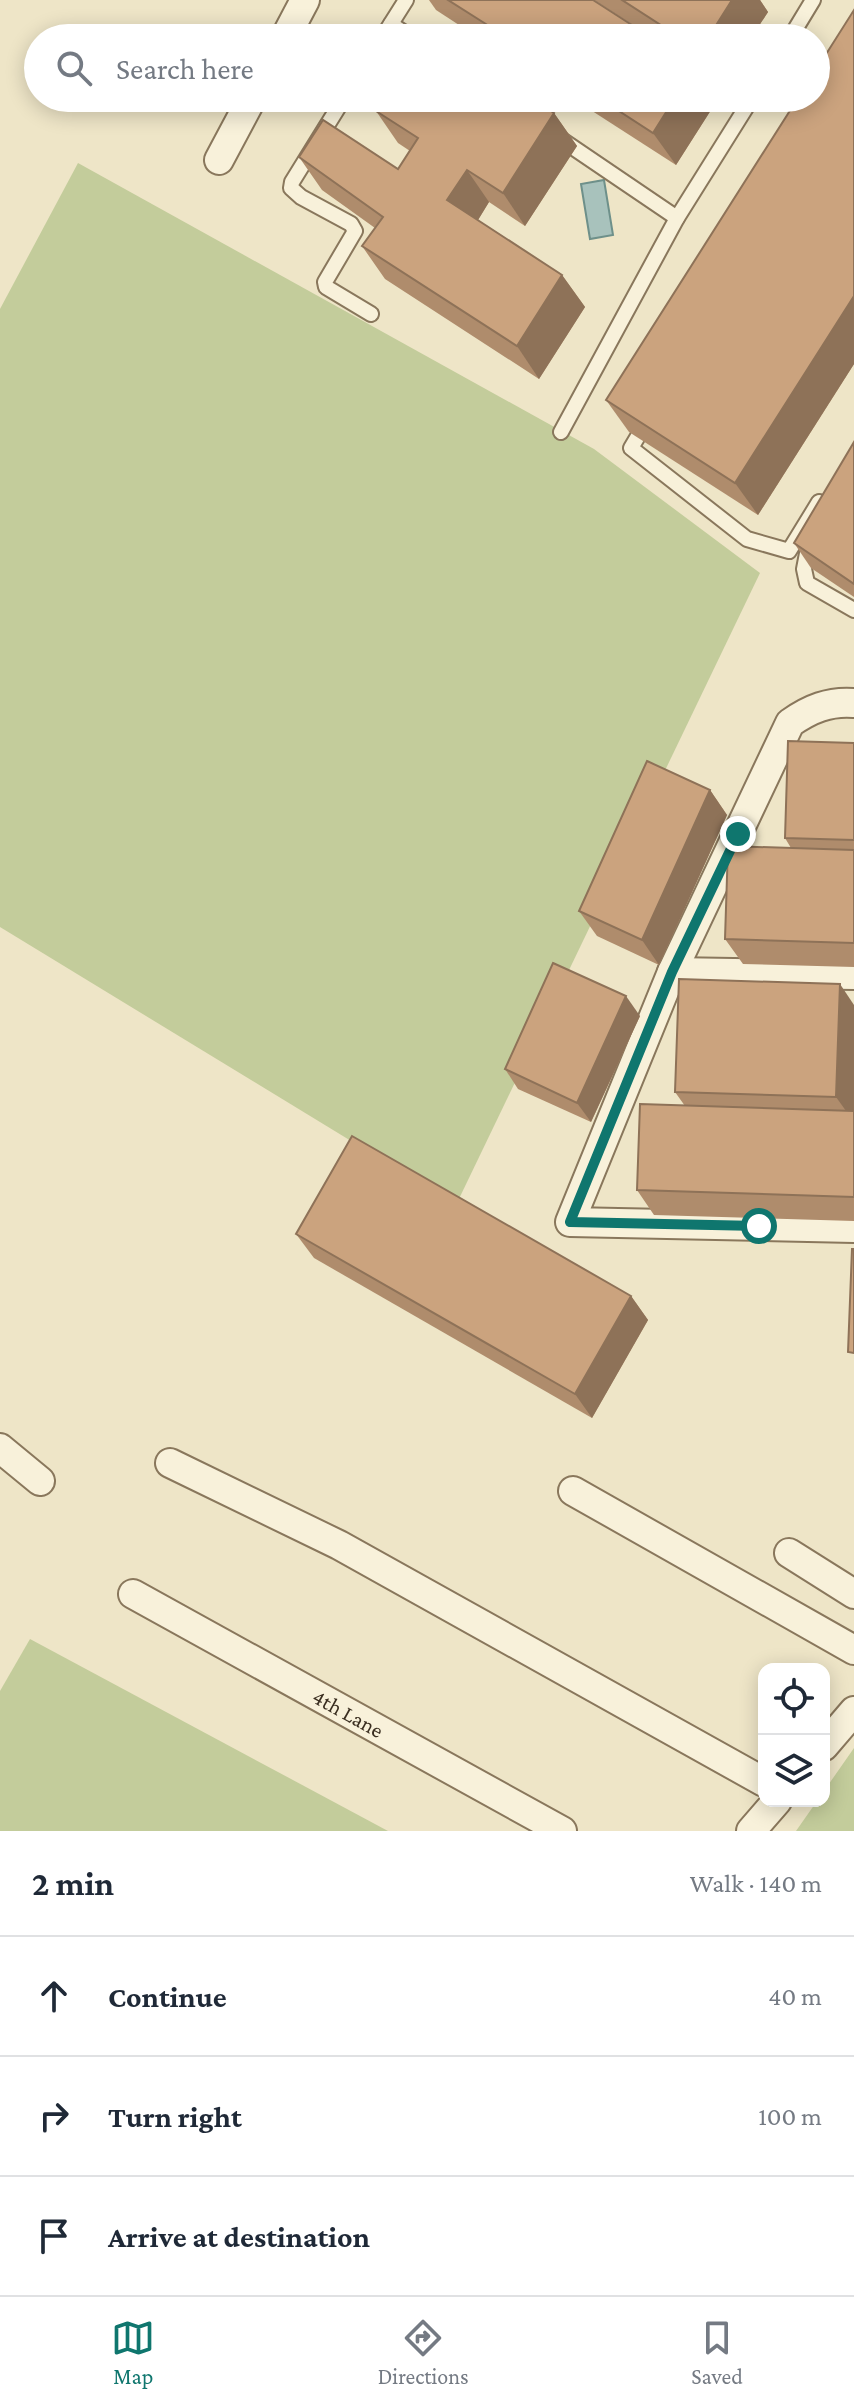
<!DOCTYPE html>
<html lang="en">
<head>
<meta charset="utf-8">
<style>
  :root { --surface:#fff; --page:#f6f6f7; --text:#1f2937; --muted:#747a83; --line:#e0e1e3; --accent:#0f766e }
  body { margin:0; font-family:"Crimson Pro",serif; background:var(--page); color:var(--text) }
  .controls { position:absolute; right:24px; bottom:24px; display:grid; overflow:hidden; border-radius:16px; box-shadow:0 4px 20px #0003 }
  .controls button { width:72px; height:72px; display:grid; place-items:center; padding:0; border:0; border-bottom:2px solid var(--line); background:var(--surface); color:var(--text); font:40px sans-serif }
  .stop { position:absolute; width:24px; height:24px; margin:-18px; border:6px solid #0f766e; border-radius:50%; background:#fff }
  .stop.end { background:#0f766e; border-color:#fff; box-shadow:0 2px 8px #0008 }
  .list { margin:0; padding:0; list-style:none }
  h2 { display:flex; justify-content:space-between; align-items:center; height:104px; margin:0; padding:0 32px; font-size:34px }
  h2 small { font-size:26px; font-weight:400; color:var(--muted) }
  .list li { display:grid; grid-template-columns:52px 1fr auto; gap:24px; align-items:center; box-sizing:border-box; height:120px; padding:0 32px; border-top:2px solid var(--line) }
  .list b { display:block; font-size:30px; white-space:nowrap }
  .list em { font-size:26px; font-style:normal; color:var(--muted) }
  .icon { flex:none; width:44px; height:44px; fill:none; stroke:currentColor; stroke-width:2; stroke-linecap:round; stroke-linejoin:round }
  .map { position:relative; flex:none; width:854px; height:1831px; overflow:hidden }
  .search { position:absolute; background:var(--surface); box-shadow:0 4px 20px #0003; left:24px; right:24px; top:24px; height:88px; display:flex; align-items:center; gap:20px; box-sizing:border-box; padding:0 28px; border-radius:44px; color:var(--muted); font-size:30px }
  .sheet { height:464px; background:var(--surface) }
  nav { display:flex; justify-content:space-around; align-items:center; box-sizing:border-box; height:112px; border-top:2px solid var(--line); background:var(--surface); font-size:22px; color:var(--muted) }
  nav a { display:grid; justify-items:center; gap:4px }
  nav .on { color:var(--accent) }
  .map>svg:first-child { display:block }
</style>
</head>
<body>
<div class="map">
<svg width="854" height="1831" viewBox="0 0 854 1831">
  <rect width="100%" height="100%" fill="#eee5c7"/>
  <g fill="#c3cc9b">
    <polygon points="78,163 594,449 760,573 456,1205 0,927 0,309"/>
    <polygon points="30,1639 388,1831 0,1831 0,1691"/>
    <polygon points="854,1748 854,1831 796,1831 817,1801 824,1801 824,1791"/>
  </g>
  <polygon fill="#a8c2bc" stroke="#6e908a" stroke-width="2" points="604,180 613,235 590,239 581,184"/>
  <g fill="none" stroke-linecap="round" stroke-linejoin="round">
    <g stroke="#89775c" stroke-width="18">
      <g id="lane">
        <polyline points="391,24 412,38"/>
        <polyline points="382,38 406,0"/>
        <polyline points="790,38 813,0"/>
        <polyline points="344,98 292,182 291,188 301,197 351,224 355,231 325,282 326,287 371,314"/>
        <polyline points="562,140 677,218"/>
        <polyline points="647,421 631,448 747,539 789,551 819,502"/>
        <polyline points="561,432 677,218 752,98"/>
        <polyline points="809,543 804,569 807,583 854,610"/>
      </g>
    </g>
    <g stroke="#89775c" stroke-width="32">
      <g id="street">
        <polyline points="285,38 305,0"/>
        <polyline points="219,160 252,98"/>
        <path d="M854 703C829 701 810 709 790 723L672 972 570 1222 854 1228"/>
        <polyline points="672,972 854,975"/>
        <polyline points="0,1448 40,1481"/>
        <polyline points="170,1463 339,1545 764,1782"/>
        <polyline points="573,1491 854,1650"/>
        <polyline points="789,1553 854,1594"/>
        <path id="s1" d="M133 1594 562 1831"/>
        <polyline points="824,1746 854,1711"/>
        <polyline points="751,1831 777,1801"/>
      </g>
    </g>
    <use href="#lane" stroke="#f8f1da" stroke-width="14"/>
    <use href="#street" stroke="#f8f1da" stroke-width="28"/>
  </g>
  <g fill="#af8c6c">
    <polygon points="429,0 593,0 652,38 479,38 436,10"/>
    <polygon points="594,0 760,0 768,12 751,38 653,38"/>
    <polygon points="854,10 854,364 758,515 629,432 606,400"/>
    <polygon points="572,98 718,98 718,99 676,165"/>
    <polygon points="549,110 554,113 577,146 525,226 489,202 478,220 562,275 585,307 539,379 385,279 362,246 375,228 322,190 299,157 398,169 410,151 398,143 376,111"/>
    <polygon points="854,442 854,597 811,568 794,543"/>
    <polygon points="854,743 854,967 743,964 725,939 791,848 785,838"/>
    <polygon points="710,790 727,815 659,965 597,936 579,911"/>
    <polygon points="854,1005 854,1221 654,1215 637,1190 685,1106 675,1092"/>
    <polygon points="640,1016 591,1122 518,1089 505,1069"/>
    <polygon points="296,1234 631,1296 648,1320 592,1418 314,1258"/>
  </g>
  <g fill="#8e7258">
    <polygon points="732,0 760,0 768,12 751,38 708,38"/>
    <polygon points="524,98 556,98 541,122"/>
    <polygon points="675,98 718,99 676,165 653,133"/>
    <polygon points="554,113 577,146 525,226 503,193"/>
    <polygon points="467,170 489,202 470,233 447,200"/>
    <polygon points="562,275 585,307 539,379 517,346"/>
    <polygon points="854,296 854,364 758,515 735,483"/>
    <polygon points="710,790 727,815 659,965 642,940"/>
    <polygon points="840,984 854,1005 854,1122 836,1097"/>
    <polygon points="626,996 640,1016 591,1122 577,1103"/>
    <polygon points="631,1296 648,1320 592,1418 575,1394"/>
  </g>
  <g fill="#cba37e" stroke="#8e7258" stroke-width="2">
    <polygon points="448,0 593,0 652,38 482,38 489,26"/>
    <polygon points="622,0 732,0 708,38 681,38"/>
    <polygon points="854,10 854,296 735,483 606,400 798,98 816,98 816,70"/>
    <polygon points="427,31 438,38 422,38"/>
    <polygon points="384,98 531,98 554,113 503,193 467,170 447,200 562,275 517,346 362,246 383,217 299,157 323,120 398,169 418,138 376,111"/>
    <polygon points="599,98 675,98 653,133"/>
    <polygon points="854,442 854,584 794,543"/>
    <polygon points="788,741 854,743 854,840 785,838"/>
    <polygon points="647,761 710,790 642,940 579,911"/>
    <polygon points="728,846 854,850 854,943 725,939"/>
    <polygon points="553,963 626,996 577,1103 505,1069"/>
    <polygon points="679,979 840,984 836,1097 675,1092"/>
    <polygon points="640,1104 854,1111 854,1197 637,1190"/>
    <polygon points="352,1136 631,1296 575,1394 296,1234"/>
    <polygon points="852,1249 854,1249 854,1353 848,1352"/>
  </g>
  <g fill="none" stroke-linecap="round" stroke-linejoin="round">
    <polyline stroke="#0f766e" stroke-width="10" points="738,834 672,972 570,1222 759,1226"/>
  </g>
  <g text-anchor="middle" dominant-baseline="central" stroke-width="8" stroke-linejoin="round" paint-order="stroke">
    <g font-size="22" fill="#3a2e20" stroke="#f5eed6">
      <text stroke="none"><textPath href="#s1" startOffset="246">4th Lane</textPath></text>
    </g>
  </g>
</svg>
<div class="controls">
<button><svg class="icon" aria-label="locate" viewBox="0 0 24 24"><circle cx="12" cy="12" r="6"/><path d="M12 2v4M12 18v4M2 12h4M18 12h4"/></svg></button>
<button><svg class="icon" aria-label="layers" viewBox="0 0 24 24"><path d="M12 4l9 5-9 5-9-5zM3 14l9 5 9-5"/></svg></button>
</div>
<div class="stop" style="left:759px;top:1226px"></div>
<div class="stop end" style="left:738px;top:834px"></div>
<div class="search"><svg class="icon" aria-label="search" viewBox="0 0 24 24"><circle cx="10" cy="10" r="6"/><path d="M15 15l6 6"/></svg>Search here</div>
</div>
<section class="sheet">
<h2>2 min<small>Walk · 140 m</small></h2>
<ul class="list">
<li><svg class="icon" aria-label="ahead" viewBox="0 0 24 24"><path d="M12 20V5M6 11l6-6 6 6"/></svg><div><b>Continue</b></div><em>40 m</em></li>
<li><svg class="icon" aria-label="right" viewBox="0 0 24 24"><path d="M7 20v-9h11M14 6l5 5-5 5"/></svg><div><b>Turn right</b></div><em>100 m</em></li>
<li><svg class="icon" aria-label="arrive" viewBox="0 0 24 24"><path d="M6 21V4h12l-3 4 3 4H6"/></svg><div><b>Arrive at destination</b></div></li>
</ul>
</section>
<nav>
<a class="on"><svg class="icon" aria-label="map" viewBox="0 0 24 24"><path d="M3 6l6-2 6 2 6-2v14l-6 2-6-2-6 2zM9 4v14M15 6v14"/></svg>Map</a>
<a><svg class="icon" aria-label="directions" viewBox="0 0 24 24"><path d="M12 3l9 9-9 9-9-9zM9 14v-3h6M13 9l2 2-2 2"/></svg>Directions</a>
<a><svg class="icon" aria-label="saved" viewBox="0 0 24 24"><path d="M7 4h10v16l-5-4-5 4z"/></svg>Saved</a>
</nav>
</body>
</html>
